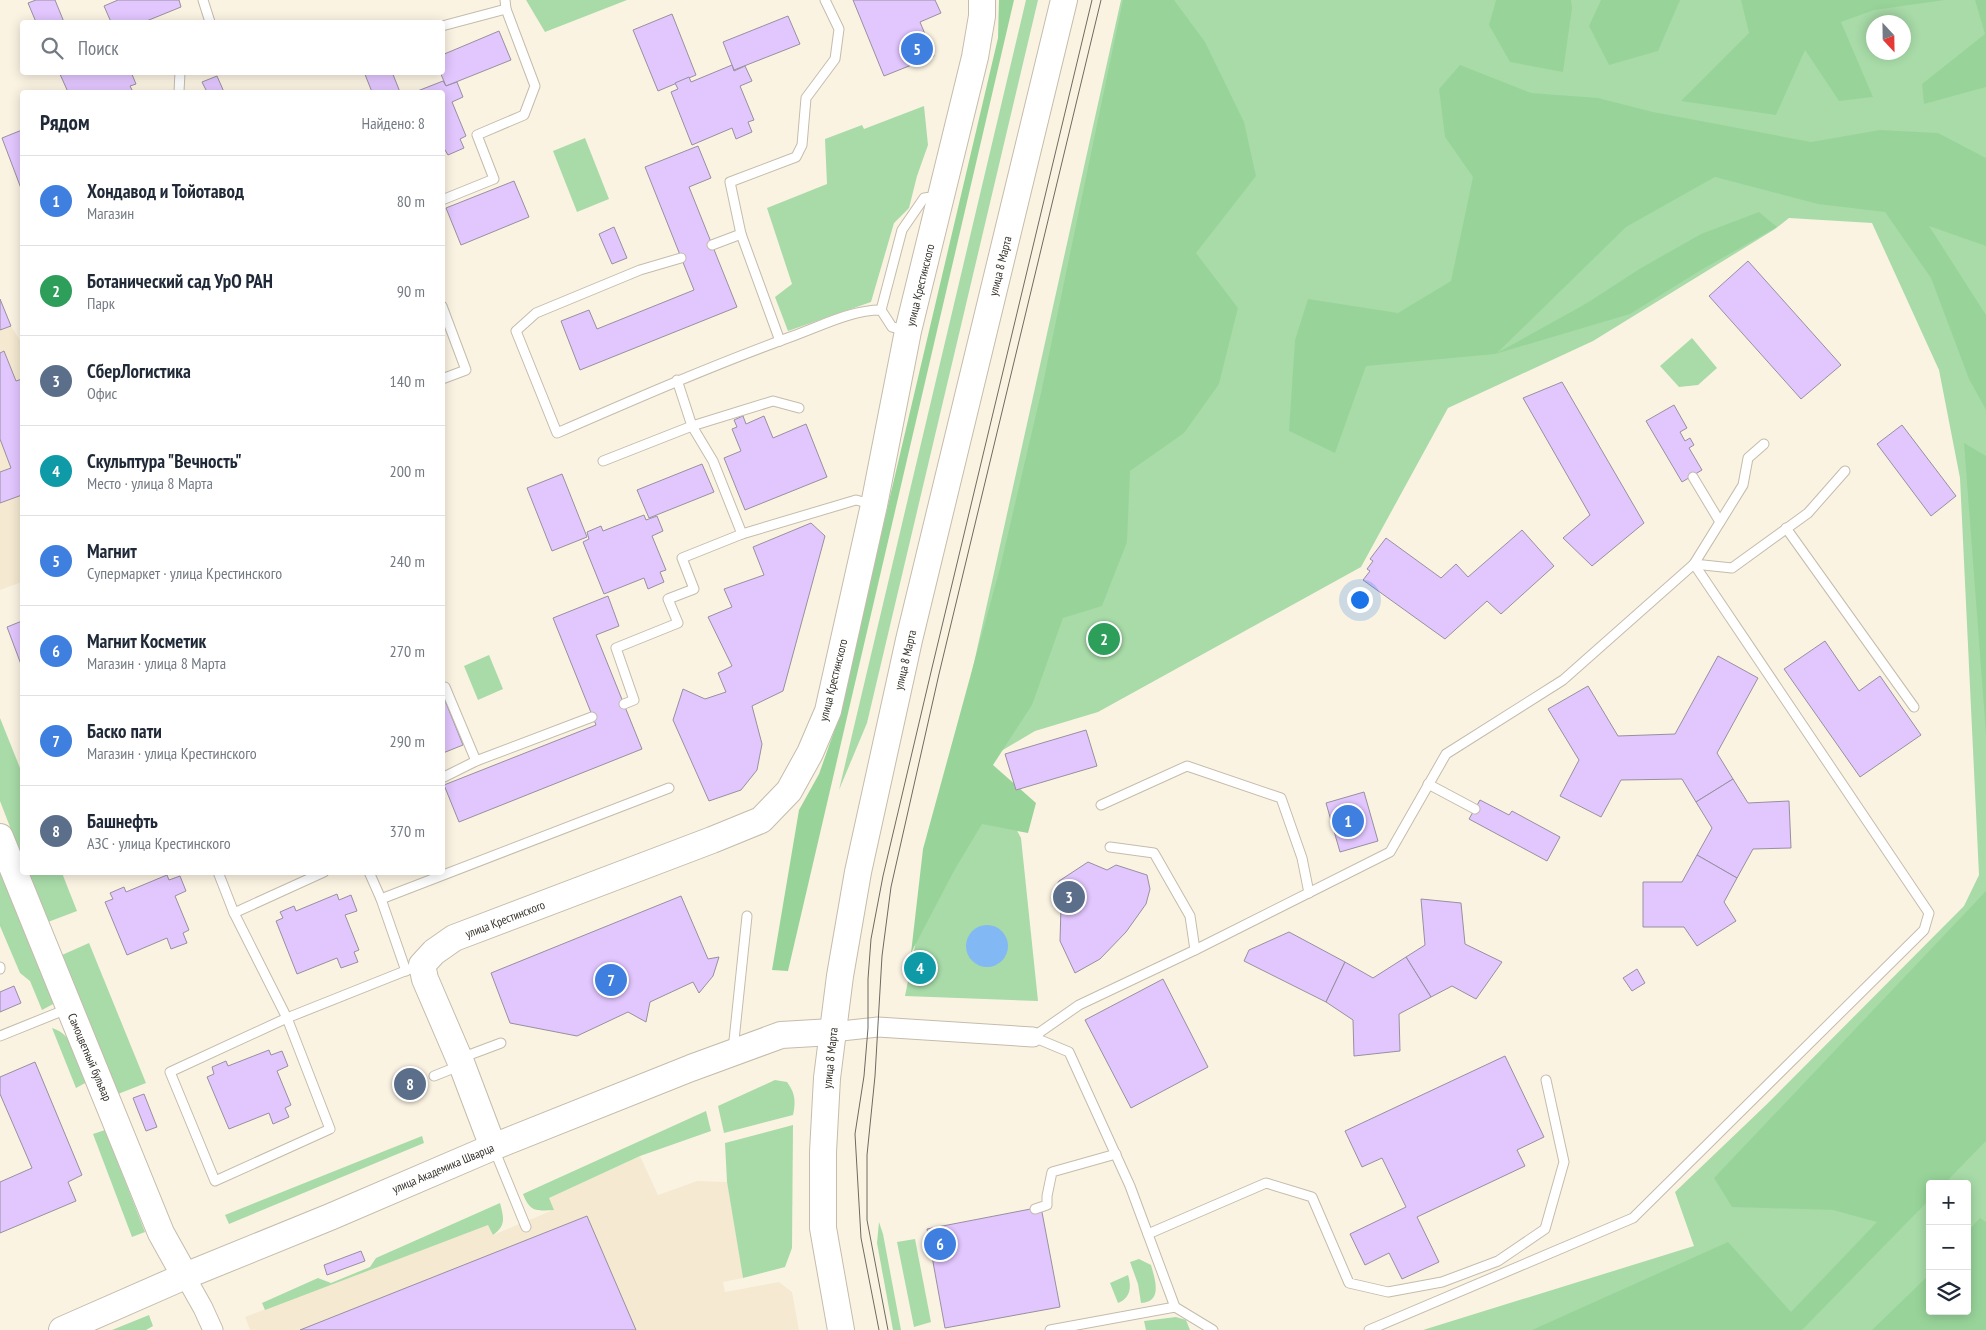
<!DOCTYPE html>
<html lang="ru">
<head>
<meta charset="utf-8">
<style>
  :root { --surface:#fff; --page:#f2f2f3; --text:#1f2937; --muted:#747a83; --line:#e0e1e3; --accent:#546a19 }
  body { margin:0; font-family:"PT Sans Narrow",sans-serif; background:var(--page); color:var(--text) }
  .controls { position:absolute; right:15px; bottom:15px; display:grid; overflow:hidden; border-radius:5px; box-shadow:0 2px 12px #0003 }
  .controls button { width:45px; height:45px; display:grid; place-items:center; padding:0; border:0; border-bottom:1px solid var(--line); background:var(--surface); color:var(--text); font:25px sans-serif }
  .compass { position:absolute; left:1866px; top:15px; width:45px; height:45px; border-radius:50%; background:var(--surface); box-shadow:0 2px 12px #0003; rotate:158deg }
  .you { position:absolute; left:1359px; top:599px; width:18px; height:18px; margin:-12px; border:4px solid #fff; border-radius:50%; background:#1a73e8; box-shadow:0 0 0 8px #1a73e833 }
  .badge { display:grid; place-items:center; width:32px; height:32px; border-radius:50%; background:var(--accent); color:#fff; font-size:16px; font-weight:700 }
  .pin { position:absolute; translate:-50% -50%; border:2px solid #fff; box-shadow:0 1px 5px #0006 }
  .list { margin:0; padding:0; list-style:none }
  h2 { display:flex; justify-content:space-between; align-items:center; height:65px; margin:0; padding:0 20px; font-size:21px }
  h2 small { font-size:16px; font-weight:400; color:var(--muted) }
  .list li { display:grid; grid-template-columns:32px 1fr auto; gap:15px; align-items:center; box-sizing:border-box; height:90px; padding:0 20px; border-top:1px solid var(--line) }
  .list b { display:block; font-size:19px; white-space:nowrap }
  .list p { margin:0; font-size:16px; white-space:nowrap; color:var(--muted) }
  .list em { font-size:16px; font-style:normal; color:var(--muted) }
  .icon { flex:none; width:28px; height:28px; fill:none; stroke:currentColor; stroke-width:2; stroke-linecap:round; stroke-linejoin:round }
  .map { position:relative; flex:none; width:1986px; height:1330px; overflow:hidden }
  .search { position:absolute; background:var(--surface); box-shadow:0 2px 12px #0003; left:20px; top:20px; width:425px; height:55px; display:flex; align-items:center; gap:12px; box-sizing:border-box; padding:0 18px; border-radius:5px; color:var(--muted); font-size:19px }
  .panel { position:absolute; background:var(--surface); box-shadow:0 2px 12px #0003; left:20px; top:90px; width:425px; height:785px; border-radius:5px }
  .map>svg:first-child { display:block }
</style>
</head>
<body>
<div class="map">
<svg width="1986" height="1330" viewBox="0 0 1986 1330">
  <rect width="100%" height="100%" fill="#fbf3e2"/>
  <g fill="#f5e9d1">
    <polygon points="11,326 22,344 22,582 0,590 0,330"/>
    <polygon points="640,1156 658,1195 697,1181 727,1182 743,1278 723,1282 725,1292 779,1282 792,1292 799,1330 250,1330 245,1317 489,1224 493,1235 553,1210 548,1198"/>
  </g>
  <g fill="#a8dba8" fill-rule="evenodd">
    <polygon points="526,0 627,0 545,32"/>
    <polygon points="1026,0 1038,0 867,723 839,790"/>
    <path d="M1121 0H1986V1330H1423L1694 1246 1675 1192 1766 1105 1964 906 1979 875 1960 478 1939 370 1872 223 1789 218 1775 229 1593 341 1448 408 1361 567 1098 712 1035 731 981 763 1021 838 1038 1001 905 996 950 771ZM1874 22H1904V52H1874ZM1930 1184H1967V1311H1930Z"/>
    <polygon points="924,106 928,145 917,176 909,208 894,223 871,302 788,331 775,297 792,284 767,208 827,184 825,139 862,125 864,129"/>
    <polygon points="585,138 609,199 577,212 553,151"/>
    <polygon points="1692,338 1717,368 1698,385 1679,387 1660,366"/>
    <polygon points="489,655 503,689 478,700 464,666"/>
    <polygon points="0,718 22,773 22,858 0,801"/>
    <polygon points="0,871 55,1003 42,1010 30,981 20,973 0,926"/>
    <polygon points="28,873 62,873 77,911 48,922"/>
    <polygon points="89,943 146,1083 118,1094 62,955"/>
    <path d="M52 1028C74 1034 79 1063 87 1082L76 1088Z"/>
    <path d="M775 1080 787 1082C795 1093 796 1101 793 1115L724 1133 718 1106Z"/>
    <path d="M706 1111 711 1131 640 1156 549 1198 554 1210C536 1211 530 1212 523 1194Z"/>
    <polygon points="793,1125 792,1248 785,1267 743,1278 727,1182 725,1143"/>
    <polygon points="105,1130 145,1232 132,1237 93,1134"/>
    <polygon points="422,1136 424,1143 229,1224 225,1215"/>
    <path d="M500 1203C504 1218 506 1226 493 1235L488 1225 265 1310 262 1303 318 1278 331 1283 370 1267 376 1258Z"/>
    <polygon points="879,1222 883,1234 901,1330 893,1330 877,1243"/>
    <polygon points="915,1239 931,1322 914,1327 897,1242"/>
    <path d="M1139 1259 1151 1265C1155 1279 1163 1302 1141 1303L1138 1284 1130 1262Z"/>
    <path d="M1128 1275C1132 1288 1130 1298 1118 1303L1110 1283Z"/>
    <polygon points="149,1315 153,1326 146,1330 112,1330"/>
    <polygon points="1176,1317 1186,1320 1190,1330 1146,1330 1144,1321"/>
  </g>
  <g fill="#98d499">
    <polygon points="999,0 1014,0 788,971 772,970 799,810 819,774 836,726 998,38"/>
    <polygon points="1123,0 1174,0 1205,42 1244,122 1256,176 1196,253 1238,308 1219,384 1184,433 1130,471 1127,542 1102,606 1063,618 1032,705 993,765 1036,803 1028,833 982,824 955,869 911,953 923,849 1000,568 1041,393"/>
    <polygon points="1496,0 1571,0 1572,8 1563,72 1510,62 1489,25"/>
    <polygon points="1601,0 1680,0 1658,51 1609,65 1589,26"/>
    <polygon points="1741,0 1945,0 1874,10 1841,22 1873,97 1839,101 1805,50 1776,115 1681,101 1749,33"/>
    <polygon points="1975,0 1986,0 1986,87 1924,104 1922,84 1985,34"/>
    <polygon points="1460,65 1531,93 1598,98 1653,112 1811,142 1880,130 1938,133 1986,158 1986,246 1929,226 1986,315 1986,410 1969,379 1931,278 1885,212 1818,204 1715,177 1626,227 1497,353 1587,303 1641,268 1701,234 1759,212 1777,227 1701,270 1630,314 1495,354 1366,366 1335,453 1289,431 1295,340 1308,299 1398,313 1451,281 1473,177 1445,137 1439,89"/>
    <polygon points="1964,443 1986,456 1986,734"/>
    <polygon points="1986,891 1986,1141 1944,1184 1930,1184 1930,1199 1802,1330 1532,1330 1728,1242 1791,1312 1877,1222 1833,1210 1732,1207 1714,1178"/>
    <polygon points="1980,1218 1986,1222 1986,1330 1872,1330 1930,1274 1930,1311 1967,1311 1967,1232"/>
  </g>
  <circle fill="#82b8f4" cx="987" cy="946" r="21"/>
  <g fill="#e2c6fe" stroke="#97909f">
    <polygon points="36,0 55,0 64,22 36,22 28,3"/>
    <polygon points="118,0 179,0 181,7 144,22 111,22 104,6"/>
    <polygon points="853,0 935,0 941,13 920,22 934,56 884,76"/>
    <polygon points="672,14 696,75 658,91 633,30"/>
    <polygon points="788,16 800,44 734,70 723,42"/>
    <polygon points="499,31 511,60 446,86 440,72 442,72 442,55"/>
    <polygon points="732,65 734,71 745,66 752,81 740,86 754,120 748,122 752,132 736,139 732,128 692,145 671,92 678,89 675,83 689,77 691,82"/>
    <polygon points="59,72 131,72 136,84 130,86 133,92 68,92"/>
    <polygon points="364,72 392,72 400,92 372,92"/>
    <polygon points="217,76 224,92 207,92 202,82"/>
    <polygon points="443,81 446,86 457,82 463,97 452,102 466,136 460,139 464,148 448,155 442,145 442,92 415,92"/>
    <polygon points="22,130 22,191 2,138"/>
    <polygon points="698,146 711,178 689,187 737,307 580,370 561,321 589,310 597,329 694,290 645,167"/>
    <polygon points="514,181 529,217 461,245 446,208"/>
    <polygon points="614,227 627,258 612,264 599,234"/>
    <polygon points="1748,261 1841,365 1801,399 1709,296"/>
    <polygon points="0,299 11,326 0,330"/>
    <polygon points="4,351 16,381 22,379 22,495 0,503 0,472 11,468 0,439 0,353"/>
    <polygon points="1562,382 1644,523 1592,566 1563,538 1590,515 1523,398"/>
    <polygon points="1674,405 1687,428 1680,432 1685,441 1690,438 1694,445 1689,448 1702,470 1682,482 1646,421"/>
    <polygon points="743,416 746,424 764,416 773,438 806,424 827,477 745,510 724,458 741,451 732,429 737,427 734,420"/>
    <polygon points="1902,425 1956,496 1931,516 1877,444"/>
    <polygon points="702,464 714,492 649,518 637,490"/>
    <polygon points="562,474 587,537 552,551 527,488"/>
    <polygon points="644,515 646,520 657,516 663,531 652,536 666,570 660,572 664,582 648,589 644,578 604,594 583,542 589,539 587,532 601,526 603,531"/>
    <polygon points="811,523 825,536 783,691 752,706 762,744 757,770 741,790 709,801 673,720 683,689 705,699 726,692 718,673 732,666 708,617 732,607 724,589 764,575 753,547"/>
    <polygon points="1522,530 1554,566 1501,614 1487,601 1445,639 1363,580 1370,571 1367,569 1373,561 1370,559 1386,538 1441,578 1456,564 1468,577"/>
    <polygon points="608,596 619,626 596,635 642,749 459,822 444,785 596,725 553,618"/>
    <polygon points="22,621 22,667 7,627"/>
    <polygon points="1825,641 1859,691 1880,676 1921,735 1860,777 1784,669"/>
    <polygon points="1718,656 1758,678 1717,753 1733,779 1696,802 1682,779 1621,780 1601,817 1560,796 1579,760 1548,709 1588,686 1618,736 1675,734"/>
    <polygon points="442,693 463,745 443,753 442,751"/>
    <polygon points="1086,730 1097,766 1016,790 1005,754"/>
    <polygon points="1733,779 1748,803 1789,801 1791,848 1753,849 1737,878 1697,855 1712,828 1696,802"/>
    <polygon points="1364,792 1378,841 1340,852 1326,803"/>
    <polygon points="1480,800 1509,815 1512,811 1560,837 1547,861 1469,819"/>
    <polygon points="1697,855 1737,878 1724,902 1736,921 1697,946 1684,927 1643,927 1643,882 1682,882"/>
    <polygon points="1088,862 1107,870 1116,865 1147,875 1150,889 1146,904 1126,932 1100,959 1075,973 1060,941 1061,907 1057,901 1054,891 1059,881"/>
    <polygon points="167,875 169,880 180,876 186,891 175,896 189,930 183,933 187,943 171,949 167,938 127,955 105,902 113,899 110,893 124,887 126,892"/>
    <polygon points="337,894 339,900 351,895 357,911 345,915 359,950 354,952 358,962 341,968 337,958 297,974 276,921 283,918 280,912 294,906 296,911"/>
    <polygon points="681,896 708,959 719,957 713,976 699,993 693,982 650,1002 646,1022 628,1012 577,1036 510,1023 491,973"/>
    <polygon points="1421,899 1461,903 1465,944 1502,962 1476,999 1452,986 1431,997 1406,957 1425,945"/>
    <polygon points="1289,932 1345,962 1326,1002 1244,961 1249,950"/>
    <polygon points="1406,957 1431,997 1399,1014 1400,1051 1354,1056 1353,1020 1326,1002 1345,962 1373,978"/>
    <polygon points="1637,969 1645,983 1632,991 1623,978"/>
    <polygon points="1163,979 1208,1067 1131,1108 1085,1020"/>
    <polygon points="14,986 21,1003 0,1012 0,992"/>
    <polygon points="269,1050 271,1055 282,1051 288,1066 277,1071 291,1105 285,1108 289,1117 273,1124 269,1113 229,1129 207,1077 214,1074 212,1067 226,1061 228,1066"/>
    <polygon points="1505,1056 1544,1137 1517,1150 1525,1166 1417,1217 1439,1262 1402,1279 1389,1253 1365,1265 1350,1234 1406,1207 1382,1158 1362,1167 1345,1131"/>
    <polygon points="35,1062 82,1175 68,1182 76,1201 0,1233 0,1182 32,1168 0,1094 0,1077"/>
    <polygon points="411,1073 418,1092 406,1097 398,1078"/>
    <polygon points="144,1094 157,1127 146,1131 133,1098"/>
    <polygon points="1041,1207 1060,1307 945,1328 927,1229"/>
    <polygon points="587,1216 636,1330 300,1330"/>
    <polygon points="361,1251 365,1261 327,1275 324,1265"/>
  </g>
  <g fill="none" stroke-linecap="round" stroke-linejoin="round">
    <g stroke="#c4bcac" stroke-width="11">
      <g id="lane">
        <polyline points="203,0 210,22"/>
        <polyline points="442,26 506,9"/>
        <polyline points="179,92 180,72"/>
        <polyline points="442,200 494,179 477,135 524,115 535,86 506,9 505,0"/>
        <polyline points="741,234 730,182 796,157 802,145 806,98 835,59 839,29 825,0"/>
        <polyline points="712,245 741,234 780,341"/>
        <path d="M681 258 640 270 536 313 516 331 557 433C635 399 713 365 793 336 821 326 851 310 881 310L892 327 906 330"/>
        <polyline points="442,306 466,370 442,379"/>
        <polyline points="881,310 902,230 924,198 939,196"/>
        <polyline points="603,461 692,426 773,401 799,408"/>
        <polyline points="1693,477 1720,522"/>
        <polyline points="1786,528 1914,707"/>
        <polyline points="742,534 856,500 871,504"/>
        <polyline points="1694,564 1732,568 1808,513 1845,471"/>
        <polyline points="445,687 476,761"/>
        <polyline points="624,704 634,700 616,648 678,623 668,599 694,589 682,558 742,534 713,461 692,426 677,380"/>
        <polyline points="442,778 476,761 592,717"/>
        <polyline points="1428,784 1475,809"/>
        <polyline points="1101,805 1187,766 1281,798 1302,858 1309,893"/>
        <polyline points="1110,847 1154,853 1190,916 1195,950"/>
        <polyline points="218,872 234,913"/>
        <polyline points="324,872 234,913 287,1018 420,965"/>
        <polyline points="369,872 381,899 406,971"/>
        <polyline points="381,899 669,788"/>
        <polyline points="0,967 0,969"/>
        <polygon points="287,1018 330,1129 215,1181 170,1072"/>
        <polyline points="0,1036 67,1009"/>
        <polyline points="1033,1037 1079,1005 1195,950 1390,852 1446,754 1563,680 1694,564 1743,485 1748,458 1764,444"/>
        <polyline points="1033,1037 1069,1052 1130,1186 1175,1307 1213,1330"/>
        <polyline points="733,1050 747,916"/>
        <polyline points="461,1058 501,1043"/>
        <polyline points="434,1076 459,1066"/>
        <polyline points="494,1149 526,1227"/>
        <polyline points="1035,1209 1047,1205 1047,1196 1052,1172 1116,1154"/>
        <polyline points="1148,1234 1266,1183 1312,1197 1349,1283 1388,1292 1442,1282 1498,1261 1545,1229 1564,1162 1546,1080"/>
        <polyline points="1050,1330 1175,1307"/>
        <polyline points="1369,1330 1633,1218 1924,930 1929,913 1694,564"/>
      </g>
    </g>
    <g stroke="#c4bcac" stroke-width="21">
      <g id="street">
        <polyline points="832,1032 878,1027 1033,1037"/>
        <polyline points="185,1276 203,1308 213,1330"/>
      </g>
    </g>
    <g stroke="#c4bcac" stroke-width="28">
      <g id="secondary">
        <polyline points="0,837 161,1233 185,1276"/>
        <polyline points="493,1147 462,1065 425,979 422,965 434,952 454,938 712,840 761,820 789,791 810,753 828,711 874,505 908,331 975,57 982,16 982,0"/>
        <polyline points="62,1330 185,1276 330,1217 493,1147 691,1068 781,1035 832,1032"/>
        <polyline points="841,1330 823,1228 823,1152 827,1078 840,976 858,872 909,640 1064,0"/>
      </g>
    </g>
    <use href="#lane" stroke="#fff" stroke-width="9"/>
    <use href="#street" stroke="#fff" stroke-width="19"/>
    <use href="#secondary" stroke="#fff" stroke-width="26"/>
    <g stroke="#6e6a60" stroke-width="1">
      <polyline points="879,1330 861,1238 855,1134 864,1076 868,1028 868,979 871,939 883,876 931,672 1092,0"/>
      <polyline points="888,1330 867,1220 867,1155 875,1076 882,956 891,887 939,674 1101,0"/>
    </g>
  </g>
  <g text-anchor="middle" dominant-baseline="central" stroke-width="4.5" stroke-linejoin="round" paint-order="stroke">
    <g font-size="12" fill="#35322b" stroke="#fff">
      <text transform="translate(1000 266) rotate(-76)">улица 8 Марта</text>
      <text transform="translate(920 285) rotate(-76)">улица Крестинского</text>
      <text transform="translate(905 660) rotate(-77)">улица 8 Марта</text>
      <text transform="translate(833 680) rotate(-76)">улица Крестинского</text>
      <text transform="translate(505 919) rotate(-21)">улица Крестинского</text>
      <text transform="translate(90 1057) rotate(67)">Самоцветный бульвар</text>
      <text transform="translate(830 1058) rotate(-84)">улица 8 Марта</text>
      <text transform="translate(443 1168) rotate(-23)">улица Академика Шварца</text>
    </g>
  </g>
</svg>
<div class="controls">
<button>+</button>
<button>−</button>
<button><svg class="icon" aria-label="layers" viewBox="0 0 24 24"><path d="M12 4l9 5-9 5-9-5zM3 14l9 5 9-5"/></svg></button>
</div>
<svg class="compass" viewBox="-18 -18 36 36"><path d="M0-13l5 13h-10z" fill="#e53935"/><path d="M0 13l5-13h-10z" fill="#747a83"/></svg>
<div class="you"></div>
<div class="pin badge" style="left:1348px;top:821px;background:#3f7fe0">1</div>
<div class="pin badge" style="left:1104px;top:639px;background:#2e9e5b">2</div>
<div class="pin badge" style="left:1069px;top:897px;background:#5c6f8a">3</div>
<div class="pin badge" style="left:920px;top:968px;background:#0f9aa8">4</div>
<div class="pin badge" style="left:917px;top:49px;background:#3f7fe0">5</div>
<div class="pin badge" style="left:940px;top:1244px;background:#3f7fe0">6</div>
<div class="pin badge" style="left:611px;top:980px;background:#3f7fe0">7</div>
<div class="pin badge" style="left:410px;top:1084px;background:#5c6f8a">8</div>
<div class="search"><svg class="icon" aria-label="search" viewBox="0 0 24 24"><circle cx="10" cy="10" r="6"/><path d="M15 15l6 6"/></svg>Поиск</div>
<section class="panel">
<h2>Рядом<small>Найдено: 8</small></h2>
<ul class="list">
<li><span class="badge" style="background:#3f7fe0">1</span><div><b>Хондавод и Тойотавод</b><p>Магазин</p></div><em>80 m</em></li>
<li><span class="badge" style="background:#2e9e5b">2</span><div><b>Ботанический сад УрО РАН</b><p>Парк</p></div><em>90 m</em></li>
<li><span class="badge" style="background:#5c6f8a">3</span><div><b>СберЛогистика</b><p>Офис</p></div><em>140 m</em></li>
<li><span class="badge" style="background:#0f9aa8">4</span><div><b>Скульптура &quot;Вечность&quot;</b><p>Место · улица 8 Марта</p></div><em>200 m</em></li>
<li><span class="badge" style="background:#3f7fe0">5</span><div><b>Магнит</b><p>Супермаркет · улица Крестинского</p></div><em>240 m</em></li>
<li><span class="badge" style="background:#3f7fe0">6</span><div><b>Магнит Косметик</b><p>Магазин · улица 8 Марта</p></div><em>270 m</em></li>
<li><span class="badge" style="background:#3f7fe0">7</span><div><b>Баско пати</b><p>Магазин · улица Крестинского</p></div><em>290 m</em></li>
<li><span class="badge" style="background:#5c6f8a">8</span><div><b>Башнефть</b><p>АЗС · улица Крестинского</p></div><em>370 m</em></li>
</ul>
</section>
</div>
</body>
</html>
